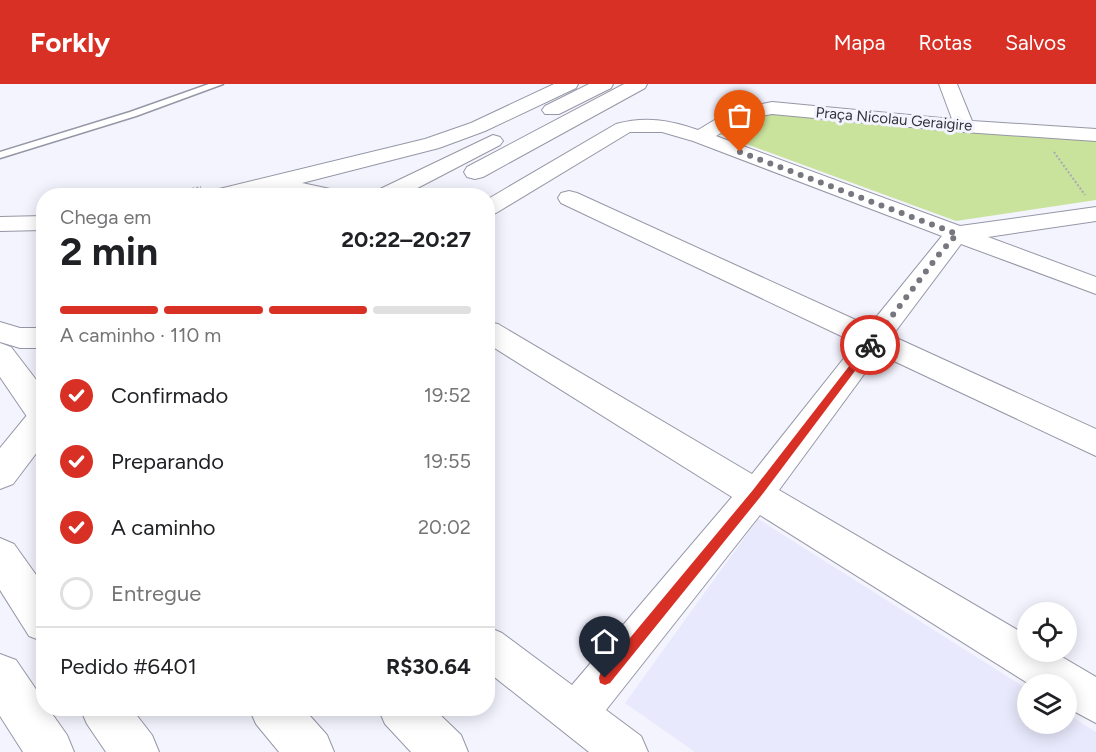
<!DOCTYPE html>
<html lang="pt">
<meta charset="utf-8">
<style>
body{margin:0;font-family:Figtree,sans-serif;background:#f2f2f2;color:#202124;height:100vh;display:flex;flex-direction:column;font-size:22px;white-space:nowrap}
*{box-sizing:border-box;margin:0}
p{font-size:20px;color:#757577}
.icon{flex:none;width:33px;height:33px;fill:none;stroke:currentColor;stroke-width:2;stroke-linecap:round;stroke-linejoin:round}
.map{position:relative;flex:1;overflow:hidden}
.panel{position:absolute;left:36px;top:104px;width:459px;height:528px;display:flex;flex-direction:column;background:#fff;border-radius:24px;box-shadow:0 3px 15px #0003}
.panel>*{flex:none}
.buttons{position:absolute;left:1017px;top:518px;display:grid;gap:12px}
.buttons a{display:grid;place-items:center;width:60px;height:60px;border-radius:50%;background:#fff;box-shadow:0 3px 15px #0003;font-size:30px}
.pin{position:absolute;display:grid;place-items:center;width:51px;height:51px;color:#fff;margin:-62px -26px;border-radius:50% 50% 50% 0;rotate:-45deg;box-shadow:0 0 6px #0007}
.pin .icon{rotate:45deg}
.courier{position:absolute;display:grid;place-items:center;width:60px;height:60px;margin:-30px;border:4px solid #d93025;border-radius:50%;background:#fff;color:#222;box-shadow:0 2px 8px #0007}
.overview em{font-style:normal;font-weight:700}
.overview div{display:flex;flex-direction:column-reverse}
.overview{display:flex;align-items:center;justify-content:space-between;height:102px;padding:0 24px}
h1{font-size:39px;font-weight:700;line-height:45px}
.bar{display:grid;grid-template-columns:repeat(4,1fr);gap:9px 6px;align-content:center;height:72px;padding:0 24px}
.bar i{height:8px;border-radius:4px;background:#e0e0e0}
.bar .current{background:#d93025}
.bar p{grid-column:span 4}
.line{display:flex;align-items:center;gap:15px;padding:0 24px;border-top:2px solid #e0e0e0}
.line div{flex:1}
ol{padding:0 24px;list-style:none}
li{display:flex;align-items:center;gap:18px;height:66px}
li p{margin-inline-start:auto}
li .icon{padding:6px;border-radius:50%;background:#d93025;color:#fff;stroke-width:4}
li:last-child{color:#757577}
li i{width:33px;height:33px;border:3px solid #e0e0e0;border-radius:50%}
header{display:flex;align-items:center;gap:36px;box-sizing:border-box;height:84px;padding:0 30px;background:#d93025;color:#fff}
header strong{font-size:28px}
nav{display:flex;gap:33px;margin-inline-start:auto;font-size:21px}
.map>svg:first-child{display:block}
.built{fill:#e8e9fc}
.green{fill:#c9e29c}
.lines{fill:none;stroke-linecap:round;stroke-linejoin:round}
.lane-casing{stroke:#9697a6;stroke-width:3}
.street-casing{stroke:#9697a6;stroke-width:2}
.secondary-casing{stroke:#9697a6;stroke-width:2}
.primary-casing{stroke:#9697a6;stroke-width:2}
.highway-casing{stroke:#9697a6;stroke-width:2}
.path{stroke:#aaabb4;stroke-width:2;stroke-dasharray:2 2;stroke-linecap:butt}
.lane{fill:#fff;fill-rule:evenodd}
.street{fill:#fff;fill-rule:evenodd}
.secondary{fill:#fff;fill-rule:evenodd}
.primary{fill:#fff;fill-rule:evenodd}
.highway{fill:#fff;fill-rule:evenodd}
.route{fill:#d93025}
.done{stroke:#77777f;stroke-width:6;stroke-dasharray:0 10.8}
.labels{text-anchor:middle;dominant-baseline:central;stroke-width:6;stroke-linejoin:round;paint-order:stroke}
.far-street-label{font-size:15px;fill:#34343b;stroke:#f3f4fe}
</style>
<header>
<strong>Forkly</strong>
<nav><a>Mapa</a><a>Rotas</a><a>Salvos</a></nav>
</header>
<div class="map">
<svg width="1096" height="668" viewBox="0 0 1096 668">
<rect width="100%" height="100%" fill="#f3f4fe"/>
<path class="built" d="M758,435L1027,605L1028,639H1066L1067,630L1096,648V668H695L625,619Z"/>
<path class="green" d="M755,28L1096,54V116L956,137L719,50Z"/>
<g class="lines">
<defs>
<path id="lane" d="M209,0H223L136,32L0,74V68L130,28Z"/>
<path id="street" d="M939,0H957L972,37L1096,45V57L964,48L772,30L744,35L716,52L960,142L1096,123V137L988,153L1096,193V210L961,160L892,252L1096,345V372L879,270L779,406L1028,552V567H1052L1096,593V639L1066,623V600H1029L760,431L606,626L641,652L648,668H589L488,588V543L502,549L572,601L732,413L488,260V238L498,240L752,390L856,259L561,119L558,114L561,109L569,107L577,109L869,242L942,152L693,57L662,48H630L496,129L488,131V115L616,40C646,32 669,36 698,46L731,26L772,18L952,35Z"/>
<path id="secondary" d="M554,0H578L576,4L485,47L439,64L302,99L335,106L339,111H211L215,106L425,55L471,39Z
M589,0H613L611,4L559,30H545L542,26L545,22Z
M624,0H647L645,4L483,93L475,95L467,93L464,88L467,83Z
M493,51L500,53L503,57L500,61L404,111H374L378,106Z
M44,132V146L0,147V133Z
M0,238L20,244H44V264H20L0,258Z
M44,322V359L13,400L0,405V364L32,325Z
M378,624H433L461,651L468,668H411L385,640Z"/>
<path id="primary" d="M0,259L11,263L44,306V343L32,340L0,293Z
M249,624H303L327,651L334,668H279L256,640Z"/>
<path id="highway" d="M0,454L14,460L44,502V558L29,552L0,506Z
M0,570L16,576L44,617V624H48L67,651L74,668H23L0,632Z
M80,624H131L152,651L159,668H106L87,640Z"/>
</defs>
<use href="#lane" class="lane-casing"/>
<use href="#street" class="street-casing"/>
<use href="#secondary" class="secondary-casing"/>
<use href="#primary" class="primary-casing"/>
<use href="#highway" class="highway-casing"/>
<path class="path" d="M1054,68L1085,111
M161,111L201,103"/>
<use href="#lane" class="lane"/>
<use href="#street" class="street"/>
<use href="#secondary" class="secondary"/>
<use href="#primary" class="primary"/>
<use href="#highway" class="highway"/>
</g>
<path class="route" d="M870,258L873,259V263L761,412L610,599L605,601L600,599L599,594L600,590L753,406L867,259Z"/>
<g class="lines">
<path class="done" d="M740,68L957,150L940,169L870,261"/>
</g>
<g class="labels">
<g class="far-street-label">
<text transform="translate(894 35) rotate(5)">Praça Nicolau Geraigire</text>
</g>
</g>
</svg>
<div class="buttons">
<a><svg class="icon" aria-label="locate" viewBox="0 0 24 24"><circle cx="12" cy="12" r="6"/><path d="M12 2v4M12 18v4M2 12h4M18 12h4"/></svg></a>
<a><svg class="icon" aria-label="layers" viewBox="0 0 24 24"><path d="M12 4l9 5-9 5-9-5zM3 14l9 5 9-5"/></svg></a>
</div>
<div class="pin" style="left:740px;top:68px;background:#ea580c"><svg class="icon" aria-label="bag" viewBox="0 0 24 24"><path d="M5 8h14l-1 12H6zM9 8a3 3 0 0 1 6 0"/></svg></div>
<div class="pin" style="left:605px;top:594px;background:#1f2937"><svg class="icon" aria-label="home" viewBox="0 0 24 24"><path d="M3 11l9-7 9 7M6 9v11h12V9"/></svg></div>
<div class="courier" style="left:870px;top:261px"><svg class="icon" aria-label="bike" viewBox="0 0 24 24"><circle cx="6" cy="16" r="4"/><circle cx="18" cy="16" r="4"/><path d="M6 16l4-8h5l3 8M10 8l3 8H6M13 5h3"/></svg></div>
<section class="panel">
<div class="overview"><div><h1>2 min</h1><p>Chega em</p></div><em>20:22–20:27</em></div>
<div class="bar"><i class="current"></i><i class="current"></i><i class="current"></i><i></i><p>A caminho · 110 m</p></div>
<ol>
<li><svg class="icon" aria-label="check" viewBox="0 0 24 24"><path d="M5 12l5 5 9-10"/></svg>Confirmado<p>19:52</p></li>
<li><svg class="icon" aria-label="check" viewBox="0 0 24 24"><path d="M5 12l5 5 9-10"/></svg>Preparando<p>19:55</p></li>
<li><svg class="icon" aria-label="check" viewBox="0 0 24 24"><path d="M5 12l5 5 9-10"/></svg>A caminho<p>20:02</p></li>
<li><i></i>Entregue</li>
</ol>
<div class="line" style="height:78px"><div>Pedido #6401</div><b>R$30.64</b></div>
</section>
</div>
